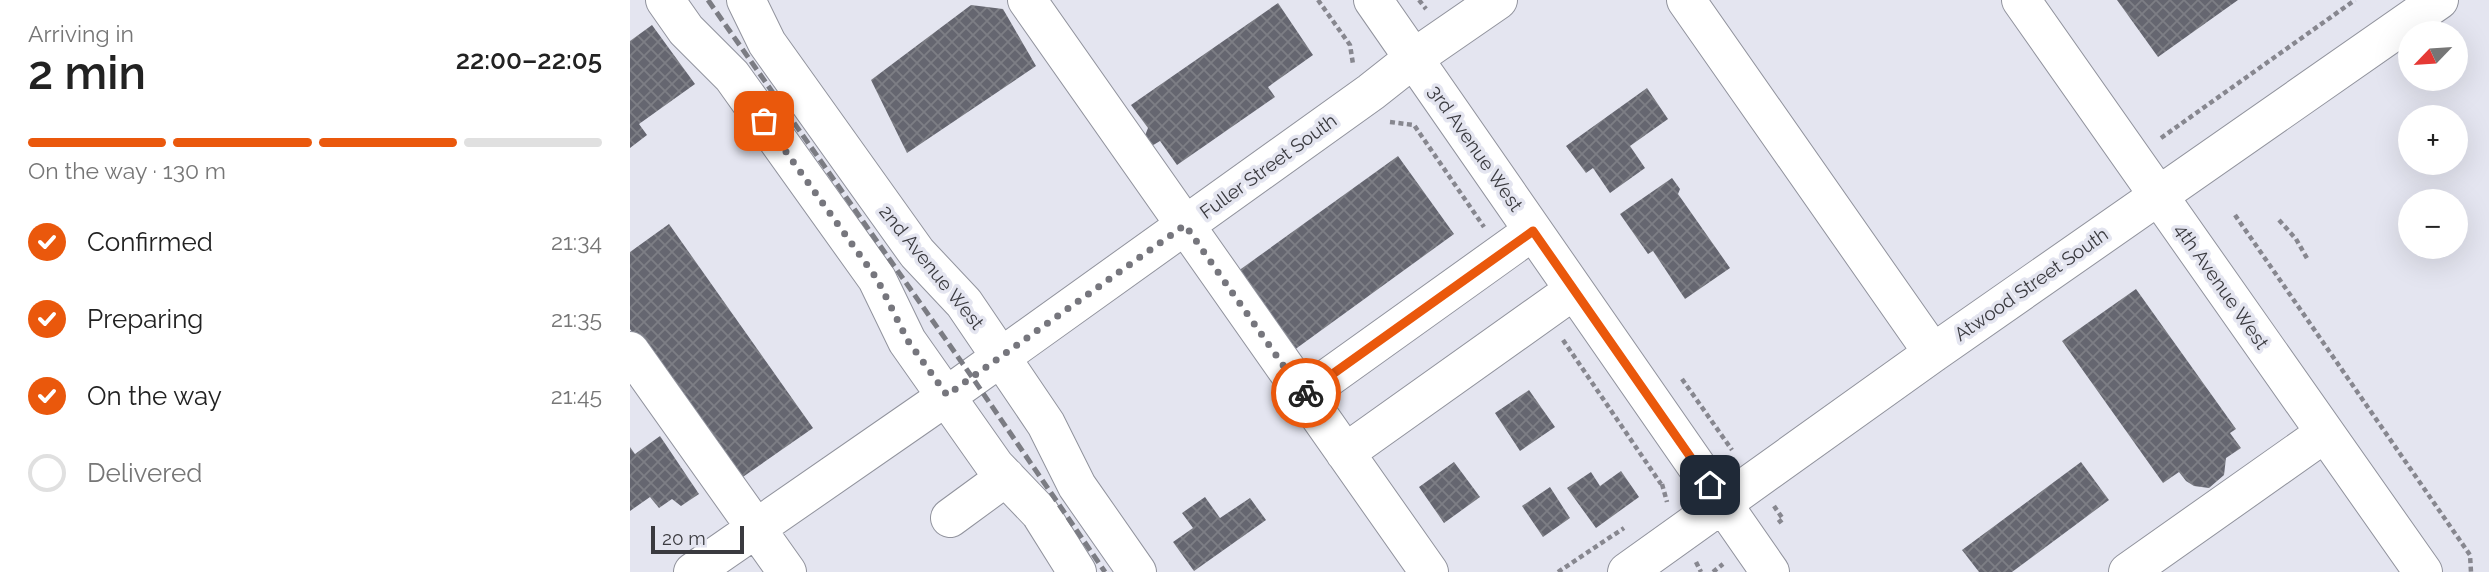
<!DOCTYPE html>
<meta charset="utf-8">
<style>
body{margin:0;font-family:Raleway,sans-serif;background:#f2f2f2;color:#222;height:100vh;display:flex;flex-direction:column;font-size:26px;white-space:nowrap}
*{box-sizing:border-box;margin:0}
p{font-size:23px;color:#767676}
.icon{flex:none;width:38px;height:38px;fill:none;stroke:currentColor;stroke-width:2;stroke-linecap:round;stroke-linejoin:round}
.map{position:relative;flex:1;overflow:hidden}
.panel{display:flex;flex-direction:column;background:#fff;width:630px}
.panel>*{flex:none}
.needle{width:46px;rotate:245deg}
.tools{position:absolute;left:1768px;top:21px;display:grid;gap:14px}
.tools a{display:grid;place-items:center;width:70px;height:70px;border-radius:50%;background:#fff;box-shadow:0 7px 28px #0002;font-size:35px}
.scale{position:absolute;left:21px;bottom:18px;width:93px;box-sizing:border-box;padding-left:7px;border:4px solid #3a3a3f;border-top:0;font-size:19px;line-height:24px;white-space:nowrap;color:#3a3a3f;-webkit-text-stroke:5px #e4e5f0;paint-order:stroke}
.pin{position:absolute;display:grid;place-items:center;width:60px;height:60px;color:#fff;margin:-30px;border-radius:14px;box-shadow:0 4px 10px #0006}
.courier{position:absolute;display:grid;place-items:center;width:70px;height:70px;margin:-35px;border:5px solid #ea580c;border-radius:50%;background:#fff;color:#222;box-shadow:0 2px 9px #0007}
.headline em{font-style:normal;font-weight:600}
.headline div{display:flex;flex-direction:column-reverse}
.headline{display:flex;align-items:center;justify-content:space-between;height:119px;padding:0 28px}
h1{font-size:46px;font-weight:600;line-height:52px}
.bar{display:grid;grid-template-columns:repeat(4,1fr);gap:10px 7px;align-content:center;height:84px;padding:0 28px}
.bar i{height:9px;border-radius:5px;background:#e0e0e0}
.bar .selected{background:#ea580c}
.bar p{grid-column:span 4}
ol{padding:0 28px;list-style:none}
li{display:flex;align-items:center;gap:21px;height:77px}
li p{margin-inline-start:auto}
li .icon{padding:7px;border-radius:50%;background:#ea580c;color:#fff;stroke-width:4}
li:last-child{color:#767676}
li i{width:38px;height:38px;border:4px solid #e0e0e0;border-radius:50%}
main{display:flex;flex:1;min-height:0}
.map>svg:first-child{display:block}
.building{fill:url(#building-cross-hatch)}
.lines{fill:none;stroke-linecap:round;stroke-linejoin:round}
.minor-casing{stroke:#91939d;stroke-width:40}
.path{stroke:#87878f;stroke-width:4.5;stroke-dasharray:5 3.5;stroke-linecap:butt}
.minor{stroke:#fff;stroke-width:38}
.rail{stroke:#7b7c83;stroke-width:5;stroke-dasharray:10 5;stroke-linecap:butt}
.done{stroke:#76767d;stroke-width:7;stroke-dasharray:0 12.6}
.route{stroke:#ea580c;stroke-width:9}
.labels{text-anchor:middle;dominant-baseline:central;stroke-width:7;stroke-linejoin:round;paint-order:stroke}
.street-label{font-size:19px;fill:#3a3a3f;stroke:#e4e5f0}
</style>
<main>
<section class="panel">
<div class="headline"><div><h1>2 min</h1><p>Arriving in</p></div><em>22:00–22:05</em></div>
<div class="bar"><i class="selected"></i><i class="selected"></i><i class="selected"></i><i></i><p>On the way · 130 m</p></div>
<ol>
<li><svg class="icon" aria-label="check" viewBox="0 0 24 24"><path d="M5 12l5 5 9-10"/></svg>Confirmed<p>21:34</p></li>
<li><svg class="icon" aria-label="check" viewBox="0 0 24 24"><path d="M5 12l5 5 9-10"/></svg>Preparing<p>21:35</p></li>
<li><svg class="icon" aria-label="check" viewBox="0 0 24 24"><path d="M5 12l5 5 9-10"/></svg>On the way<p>21:45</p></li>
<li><i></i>Delivered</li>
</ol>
</section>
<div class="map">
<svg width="1859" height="572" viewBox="0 0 1859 572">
<defs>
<pattern id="building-cross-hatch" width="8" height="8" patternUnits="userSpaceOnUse" patternTransform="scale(1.75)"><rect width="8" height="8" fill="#656670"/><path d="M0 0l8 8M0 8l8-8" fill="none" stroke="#7d7e85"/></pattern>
</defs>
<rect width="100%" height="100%" fill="#e4e5f0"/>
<path class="building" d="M1487,0H1608L1528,57Z
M648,3L683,55L638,87L645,97L547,165L530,141L520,147L514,138L518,128L501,105Z
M341,5L373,9L406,66L277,153L241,80Z
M22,25L65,84L9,124L17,135L0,148V41Z
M1017,88L1038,119L1000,146L1015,168L980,193L963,168L956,173L936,146Z
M768,156L824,234L660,353L604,274Z
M1042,178L1050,189L1048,194L1100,268L1055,299L1023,251L1018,254L990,214Z
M39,224L183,428L107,481L0,329V252Z
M1506,289L1606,429L1600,433L1611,448L1596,458L1594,475L1579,488L1564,486L1556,481L1549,472L1533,483L1432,341Z
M899,390L925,427L890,451L865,413Z
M30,436L69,494L51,506L42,499L29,508L20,497L0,511V447L5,454Z
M824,462L850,497L814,523L789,487Z
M1451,462L1479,500L1382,572H1349L1332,550Z
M991,471L1009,497L966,528L937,488L961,472L970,486Z
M920,487L940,518L913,537L892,506Z
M575,497L590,518L620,498L636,520L564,571L543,542L563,528L552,513Z"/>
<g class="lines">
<defs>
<path id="minor" d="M35,0L56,30L102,76L247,279L277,341L365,466L410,513L447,572
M116,0L137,43L287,253L334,303L416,424L447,486L507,572
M397,0L799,572
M743,0L1140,572
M1056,0L1303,353
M1391,0L1793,572
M0,351L157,572
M674,395L903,231
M715,453L944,290
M320,518L376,477
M63,572L304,405L741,92L784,58L868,0
M997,572L1303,353L1809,0
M1498,572L1695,433"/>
</defs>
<use href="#minor" class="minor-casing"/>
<path class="path" d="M688,0L720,45L723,64
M789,0L796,9
M760,122L784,125L854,227
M1531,138L1725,0
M1605,215L1840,555L1841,572
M1649,220L1666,239L1678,260
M933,340L1031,484
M1052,379L1102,450
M1032,484L1037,502
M1144,506L1153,519L1148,523
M1066,562L1071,572
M928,572L994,528
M1083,572L1093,564"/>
<use href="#minor" class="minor"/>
<path class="rail" d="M78,0L342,377L475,572"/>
</g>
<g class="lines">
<path class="done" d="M134,121L247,279L278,341L317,395L555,225L674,395L676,393"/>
<path class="route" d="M676,393L903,231L1080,485"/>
</g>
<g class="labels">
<g class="street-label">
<text transform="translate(846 148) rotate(55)">3rd Avenue West</text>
<text transform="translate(638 166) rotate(-36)">Fuller Street South</text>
<text transform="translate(302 267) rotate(51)">2nd Avenue West</text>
<text transform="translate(1401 284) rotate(-35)">Atwood Street South</text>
<text transform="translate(1592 286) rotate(55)">4th Avenue West</text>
</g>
</g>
</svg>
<div class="tools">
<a><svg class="needle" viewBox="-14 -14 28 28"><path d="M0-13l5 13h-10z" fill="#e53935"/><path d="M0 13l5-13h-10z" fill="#767676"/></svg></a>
<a>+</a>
<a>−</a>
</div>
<div class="scale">20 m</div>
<div class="pin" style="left:134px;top:121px;background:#ea580c"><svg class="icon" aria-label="bag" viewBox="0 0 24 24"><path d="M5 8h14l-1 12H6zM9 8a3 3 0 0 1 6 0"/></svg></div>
<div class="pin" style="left:1080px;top:485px;background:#1f2937"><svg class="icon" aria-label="home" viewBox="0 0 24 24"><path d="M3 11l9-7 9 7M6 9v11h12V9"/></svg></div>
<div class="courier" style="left:676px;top:393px"><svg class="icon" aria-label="bike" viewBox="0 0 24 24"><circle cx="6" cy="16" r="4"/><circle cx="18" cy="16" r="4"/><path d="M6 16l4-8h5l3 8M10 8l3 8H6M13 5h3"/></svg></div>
</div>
</main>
